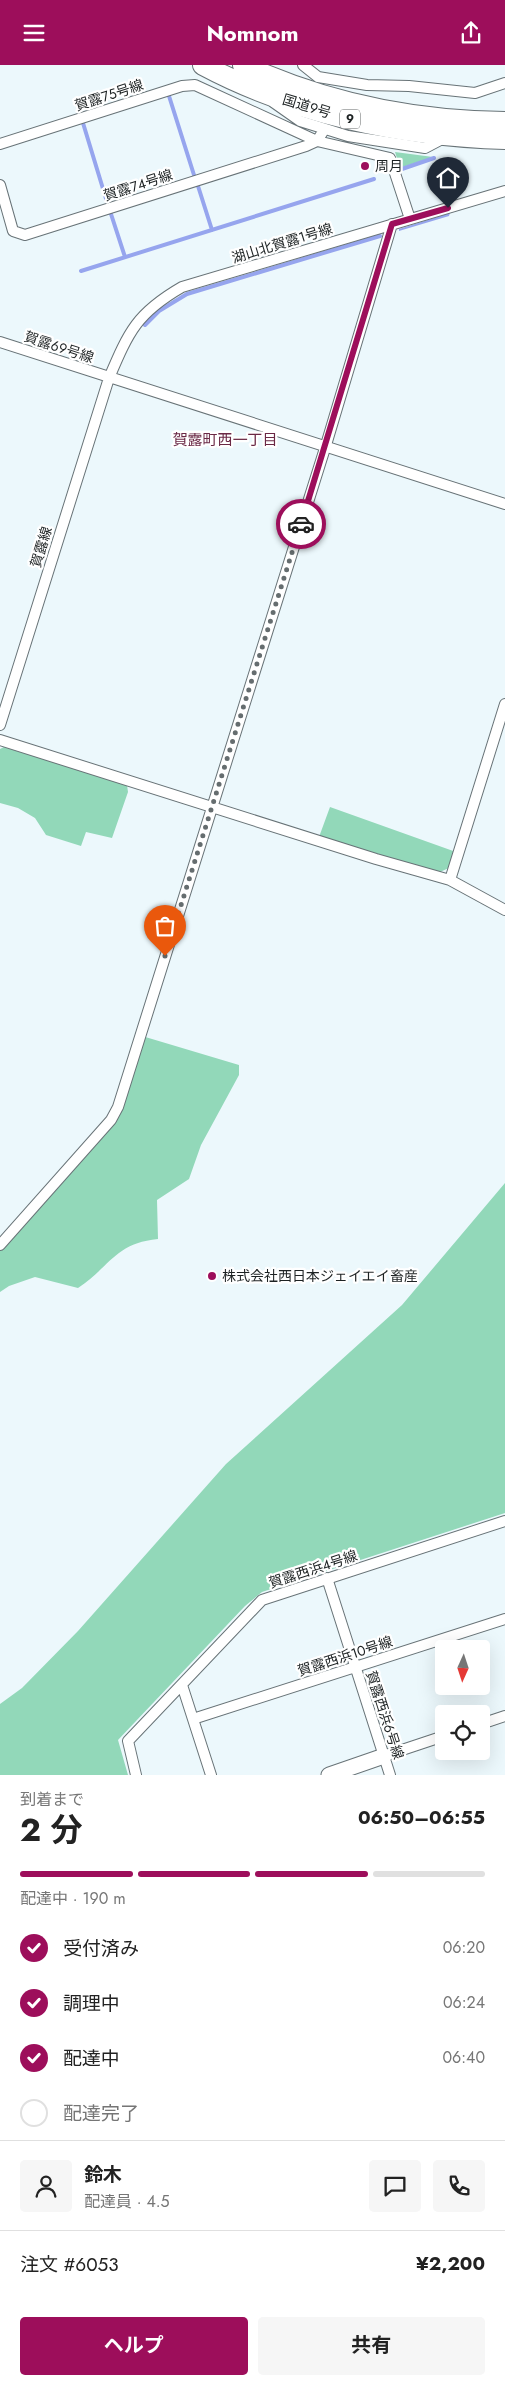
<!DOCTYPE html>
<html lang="ja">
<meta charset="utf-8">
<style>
body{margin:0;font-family:Jost,"Noto Sans JP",sans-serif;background:#f6f6f6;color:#222;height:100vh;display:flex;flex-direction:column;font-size:19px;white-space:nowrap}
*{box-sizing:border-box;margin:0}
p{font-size:16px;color:#767676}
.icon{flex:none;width:28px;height:28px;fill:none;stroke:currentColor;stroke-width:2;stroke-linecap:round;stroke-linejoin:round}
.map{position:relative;height:1710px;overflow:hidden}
.side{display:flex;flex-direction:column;background:#fff;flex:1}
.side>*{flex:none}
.needle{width:32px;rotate:183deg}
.tools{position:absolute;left:435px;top:1575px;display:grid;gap:10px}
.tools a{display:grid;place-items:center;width:55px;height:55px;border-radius:5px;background:#fff;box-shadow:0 5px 20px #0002;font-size:25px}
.pin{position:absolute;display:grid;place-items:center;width:42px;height:42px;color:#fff;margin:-51px -21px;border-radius:50% 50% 50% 0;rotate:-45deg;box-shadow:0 0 5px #0007}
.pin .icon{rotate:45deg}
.courier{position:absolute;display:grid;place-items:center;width:50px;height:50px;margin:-25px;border:4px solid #9d0e5b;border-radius:50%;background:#fff;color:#222;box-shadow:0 1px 6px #0007}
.headline em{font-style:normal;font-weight:700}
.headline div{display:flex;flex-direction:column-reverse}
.headline{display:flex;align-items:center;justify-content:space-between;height:85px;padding:0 20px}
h1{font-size:32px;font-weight:700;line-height:38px}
.bar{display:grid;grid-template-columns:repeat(4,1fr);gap:8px 5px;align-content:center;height:60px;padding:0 20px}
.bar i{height:6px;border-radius:4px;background:#e0e0e0}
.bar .on{background:#9d0e5b}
.bar p{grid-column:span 4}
.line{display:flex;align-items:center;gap:12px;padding:0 20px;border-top:1px solid #e0e0e0}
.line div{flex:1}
.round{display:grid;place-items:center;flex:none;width:52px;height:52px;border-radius:5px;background:#f6f6f6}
ol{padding:0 20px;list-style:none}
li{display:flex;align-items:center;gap:15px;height:55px}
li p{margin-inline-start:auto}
li .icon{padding:5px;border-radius:50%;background:#9d0e5b;color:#fff;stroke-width:4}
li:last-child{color:#767676}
li i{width:28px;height:28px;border:2px solid #e0e0e0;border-radius:50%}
.cta{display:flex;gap:10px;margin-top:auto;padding:10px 20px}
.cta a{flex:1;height:58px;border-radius:5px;background:#9d0e5b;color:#fff;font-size:20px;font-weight:700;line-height:58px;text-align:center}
.cta a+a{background:#f6f6f6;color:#222}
header{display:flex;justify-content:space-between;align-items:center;height:65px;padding:0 20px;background:#9d0e5b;color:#fff;font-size:22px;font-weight:700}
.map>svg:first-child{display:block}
.green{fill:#92d8b9}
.water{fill:#96a5ee}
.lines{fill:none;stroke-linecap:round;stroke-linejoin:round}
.stream{stroke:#96a5ee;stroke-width:4}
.street-casing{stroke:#687377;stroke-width:12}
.secondary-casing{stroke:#687377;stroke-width:17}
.highway-casing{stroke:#687377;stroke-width:22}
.street{stroke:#fff;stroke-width:10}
.secondary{stroke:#fff;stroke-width:15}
.highway{stroke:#fff;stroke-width:20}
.done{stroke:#656d6f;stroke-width:5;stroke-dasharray:0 9}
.route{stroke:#9d0e5b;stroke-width:6}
.poi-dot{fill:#9d0e5b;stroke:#fff;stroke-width:2}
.labels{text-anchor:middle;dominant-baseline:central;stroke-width:4.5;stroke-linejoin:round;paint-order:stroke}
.shield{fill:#fff;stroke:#616465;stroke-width:1}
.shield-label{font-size:12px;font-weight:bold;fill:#1d2223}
.street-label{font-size:14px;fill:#1d2223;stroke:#fff}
.poi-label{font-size:14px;fill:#1d2223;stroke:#fff;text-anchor:start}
.neighbourhood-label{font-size:15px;fill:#6a2845;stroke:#fff}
</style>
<header><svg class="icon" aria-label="menu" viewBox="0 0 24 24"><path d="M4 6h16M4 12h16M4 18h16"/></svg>Nomnom<svg class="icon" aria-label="share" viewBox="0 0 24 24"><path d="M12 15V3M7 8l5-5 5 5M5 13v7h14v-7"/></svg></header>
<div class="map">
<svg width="505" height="1710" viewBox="0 0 505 1710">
<rect width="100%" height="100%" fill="#ecf8fc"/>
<path class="green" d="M395,87L433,92L400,103Z
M4,682L127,720L128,727L112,773L86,767L81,781L46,770L35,753L18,743L0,738V684Z
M330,742L456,787L451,802L440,807L319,772Z
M142,971L239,1000V1010L201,1080L189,1114L157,1135L158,1174C115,1178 110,1202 78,1223L35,1212L9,1221L0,1227V1184L108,1063Z
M505,1118V1448L262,1527L245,1541L118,1675L128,1710H0V1639L22,1623L78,1566L226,1399L402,1240Z"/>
<path class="water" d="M450,148L449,151L399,166V164Z"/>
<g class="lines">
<path class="stream" d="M169,31L194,110
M83,58L107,137
M402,104L434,93
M198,121L212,165
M111,149L125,192
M81,206L374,114
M145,260L159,246L187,229L380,171"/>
<defs>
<path id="street" d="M303,0L318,12L367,20L409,21L475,28L505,18
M273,37L300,56L348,71L425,83L444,73
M0,79L182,21L195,20L317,76L390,93L410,154
M0,120L13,166L25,170L306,81L317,76L324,65
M0,277L505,439
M0,660L109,313C129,266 137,248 182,222L505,126
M0,675L376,794L450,815L505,845
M450,815L505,639
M0,1180L111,1055L118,1042L326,380L392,159
M327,1513L390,1710
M182,1620L211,1710
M193,1654L505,1554
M481,1659L505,1651
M384,1691L444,1671
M136,1710L128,1676L262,1535L505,1456"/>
<path id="secondary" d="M329,1710L384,1691"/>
<path id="highway" d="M203,0C295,49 401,71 505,74
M243,0C325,38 415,56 505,57"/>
</defs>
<use href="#street" class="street-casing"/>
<use href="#secondary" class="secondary-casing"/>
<use href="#highway" class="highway-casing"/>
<use href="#street" class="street"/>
<use href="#secondary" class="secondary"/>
<use href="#highway" class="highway"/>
</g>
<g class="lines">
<path class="done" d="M165,891L301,459"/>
<path class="route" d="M301,459L392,159L448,143"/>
</g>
<g class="poi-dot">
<circle cx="365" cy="101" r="5"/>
<circle cx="212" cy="1211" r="5"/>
</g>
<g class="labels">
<rect class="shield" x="340" y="44.5" width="20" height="19" rx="4"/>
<g class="shield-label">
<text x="350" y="54">9</text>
</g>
<g class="street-label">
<text transform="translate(109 30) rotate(-18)">賀露75号線</text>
<text transform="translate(307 41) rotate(17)">国道9号</text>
<text transform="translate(138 120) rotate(-18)">賀露74号線</text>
<text transform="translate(282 178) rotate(-17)">湖山北賀露1号線</text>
<text transform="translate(59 282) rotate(18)">賀露69号線</text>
<text transform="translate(41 482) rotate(-73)">賀露線</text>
<text transform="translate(313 1504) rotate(-18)">賀露西浜4号線</text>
<text transform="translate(345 1591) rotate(-18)">賀露西浜10号線</text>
<text transform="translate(385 1650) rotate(72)">賀露西浜6号線</text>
</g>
<g class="poi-label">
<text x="375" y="101">周月</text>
<text x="222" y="1211">株式会社西日本ジェイエイ畜産</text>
</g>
<g class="neighbourhood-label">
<text x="225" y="375">賀露町西一丁目</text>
</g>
</g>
</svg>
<div class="tools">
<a><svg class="needle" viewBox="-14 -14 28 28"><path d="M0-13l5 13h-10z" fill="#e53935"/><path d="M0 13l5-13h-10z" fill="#767676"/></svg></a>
<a><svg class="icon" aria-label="locate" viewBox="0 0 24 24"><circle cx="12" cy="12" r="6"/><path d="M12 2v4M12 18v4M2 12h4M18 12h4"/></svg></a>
</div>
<div class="pin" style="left:165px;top:891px;background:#ea580c"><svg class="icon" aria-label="bag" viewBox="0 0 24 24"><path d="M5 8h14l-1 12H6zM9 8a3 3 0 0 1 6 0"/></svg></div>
<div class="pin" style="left:448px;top:143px;background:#1f2937"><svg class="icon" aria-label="home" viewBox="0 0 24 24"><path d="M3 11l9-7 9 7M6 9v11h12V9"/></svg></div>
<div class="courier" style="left:301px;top:459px"><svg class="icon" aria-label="car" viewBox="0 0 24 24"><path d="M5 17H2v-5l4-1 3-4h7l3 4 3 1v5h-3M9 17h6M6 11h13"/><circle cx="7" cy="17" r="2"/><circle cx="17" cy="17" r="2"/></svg></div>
</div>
<section class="side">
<div class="headline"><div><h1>2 分</h1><p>到着まで</p></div><em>06:50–06:55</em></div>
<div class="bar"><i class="on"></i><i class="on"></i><i class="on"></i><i></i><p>配達中 · 190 m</p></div>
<ol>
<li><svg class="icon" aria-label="check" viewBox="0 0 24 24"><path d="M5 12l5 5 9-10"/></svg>受付済み<p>06:20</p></li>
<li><svg class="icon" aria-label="check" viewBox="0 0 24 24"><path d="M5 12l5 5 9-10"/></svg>調理中<p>06:24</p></li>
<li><svg class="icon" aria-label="check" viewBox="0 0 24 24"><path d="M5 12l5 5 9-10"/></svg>配達中<p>06:40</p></li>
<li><i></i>配達完了</li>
</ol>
<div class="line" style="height:90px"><a class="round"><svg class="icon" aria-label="person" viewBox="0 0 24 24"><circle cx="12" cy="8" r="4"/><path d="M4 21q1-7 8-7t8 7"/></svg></a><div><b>鈴木</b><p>配達員 · 4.5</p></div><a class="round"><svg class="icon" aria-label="chat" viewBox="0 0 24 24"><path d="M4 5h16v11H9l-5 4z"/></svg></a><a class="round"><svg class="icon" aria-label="phone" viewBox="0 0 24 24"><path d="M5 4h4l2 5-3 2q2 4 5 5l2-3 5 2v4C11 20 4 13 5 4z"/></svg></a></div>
<div class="line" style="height:65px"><div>注文 #6053</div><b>¥2,200</b></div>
<div class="cta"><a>ヘルプ</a><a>共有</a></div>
</section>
